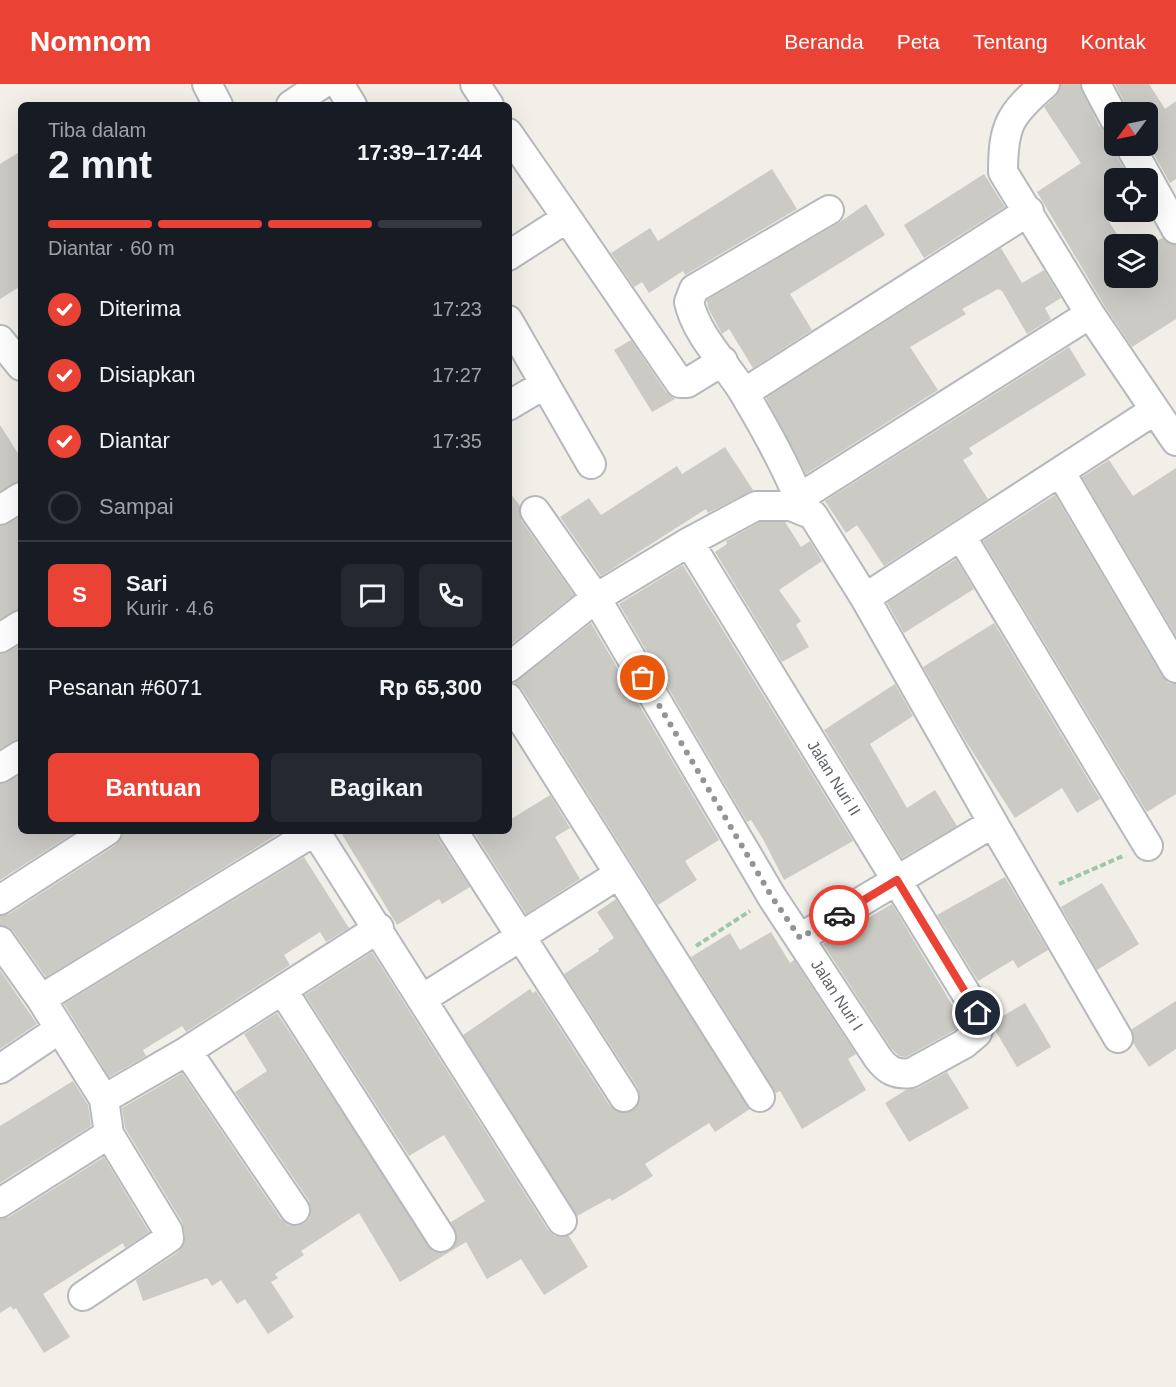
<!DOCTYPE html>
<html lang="id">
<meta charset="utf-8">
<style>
body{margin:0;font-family:Helvetica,sans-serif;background:#242831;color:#f1f3f6;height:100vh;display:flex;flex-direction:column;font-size:22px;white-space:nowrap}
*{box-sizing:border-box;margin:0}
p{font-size:20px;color:#9ea1a6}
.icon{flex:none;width:33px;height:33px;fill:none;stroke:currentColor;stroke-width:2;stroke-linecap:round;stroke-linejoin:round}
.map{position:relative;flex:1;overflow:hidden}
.side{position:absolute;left:18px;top:18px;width:494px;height:732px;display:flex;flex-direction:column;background:#171b24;border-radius:9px;box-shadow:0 6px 24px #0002}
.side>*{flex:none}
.needle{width:39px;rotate:237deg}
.tools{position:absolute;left:1104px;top:18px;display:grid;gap:12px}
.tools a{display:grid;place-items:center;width:54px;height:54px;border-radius:9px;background:#171b24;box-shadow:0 6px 24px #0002;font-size:30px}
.pin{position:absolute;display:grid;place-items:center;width:51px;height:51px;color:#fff;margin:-26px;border:3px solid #fff;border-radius:50%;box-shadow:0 2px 6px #0007}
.courier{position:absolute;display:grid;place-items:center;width:60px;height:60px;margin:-30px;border:4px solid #ea4335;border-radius:50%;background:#fff;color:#222;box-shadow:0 2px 8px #0007}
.summary em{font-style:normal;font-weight:700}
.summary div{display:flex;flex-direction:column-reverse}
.summary{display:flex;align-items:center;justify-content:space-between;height:102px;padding:0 30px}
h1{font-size:39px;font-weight:700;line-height:45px}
.bar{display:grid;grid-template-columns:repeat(4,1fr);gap:9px 6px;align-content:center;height:72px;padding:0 30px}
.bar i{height:8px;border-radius:4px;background:#363941}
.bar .on{background:#ea4335}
.bar p{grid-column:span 4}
.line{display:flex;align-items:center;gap:15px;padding:0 30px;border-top:2px solid #363941}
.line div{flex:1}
.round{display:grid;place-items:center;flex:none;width:63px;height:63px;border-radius:9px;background:#242831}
ol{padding:0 30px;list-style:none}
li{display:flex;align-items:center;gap:18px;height:66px}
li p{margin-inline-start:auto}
li .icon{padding:6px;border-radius:50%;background:#ea4335;color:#fff;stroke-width:4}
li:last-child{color:#9ea1a6}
li i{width:33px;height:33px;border:3px solid #363941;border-radius:50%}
.action{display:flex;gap:12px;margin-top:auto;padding:12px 30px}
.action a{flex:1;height:69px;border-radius:9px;background:#ea4335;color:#fff;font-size:24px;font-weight:700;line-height:69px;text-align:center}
.action a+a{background:#242831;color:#f1f3f6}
header{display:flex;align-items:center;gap:36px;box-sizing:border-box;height:84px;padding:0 30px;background:#ea4335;color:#fff}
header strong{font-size:28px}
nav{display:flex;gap:33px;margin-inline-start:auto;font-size:21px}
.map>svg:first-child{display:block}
.building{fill:#cccac5}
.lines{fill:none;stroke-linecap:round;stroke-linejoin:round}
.minor-casing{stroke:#b5b8bc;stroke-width:32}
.path{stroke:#9cc7a9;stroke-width:4;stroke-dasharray:6 3;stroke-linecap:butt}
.minor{stroke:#fff;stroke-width:28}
.done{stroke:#929495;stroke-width:6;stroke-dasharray:0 10.8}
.route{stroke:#ea4335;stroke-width:8}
.labels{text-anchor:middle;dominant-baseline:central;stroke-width:5;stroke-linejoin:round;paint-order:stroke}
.street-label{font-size:16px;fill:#5f6368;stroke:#fff}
</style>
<header>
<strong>Nomnom</strong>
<nav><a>Beranda</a><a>Peta</a><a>Tentang</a><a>Kontak</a></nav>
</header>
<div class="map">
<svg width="1176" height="1303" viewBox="0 0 1176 1303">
<rect width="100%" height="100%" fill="#f1efe8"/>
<path class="building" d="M1061,0H1080L1099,42L1106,48L1114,50L1115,69L1129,94H1114V128H1126L1109,138L1124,160H1114V194H1148V163L1162,154L1176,161V235L1132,263L1104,221L1037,108L1081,79L1044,23L1056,12Z
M1115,0H1149L1165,25L1176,17V95L1170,99L1148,60V28H1129Z
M21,67V202L0,215V80Z
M772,85L797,125L685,191L683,187L649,209L642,198L634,203L611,169L650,144L658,157Z
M984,90L1005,123L924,174L904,141Z
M866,120L885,151L790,210L812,246L753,284L729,245L722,250L708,224L707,216L837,140Z
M1001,164L1022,199L1044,186L1061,214L1045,224L1051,235L1027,250L1002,207L998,205L962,225L966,230L910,263L938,306L806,390L766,314Z
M631,256L666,308L675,315L652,328L614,266Z
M1069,263L1086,291L969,364L973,370L963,376L988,415L884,482L857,441L846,449L825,417Z
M0,341L21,374V397L0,407Z
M725,363L753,406L708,429L706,425L601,492L560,433L589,414L601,431L677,382L682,390Z
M1109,376L1133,412L1176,384V552L1082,393Z
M508,406L520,422L521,436L574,511L508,563Z
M1055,411L1162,592L1168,599L1176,600V710L1147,728L983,457Z
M21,432V525L0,535V442Z
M760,438H785L801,463L810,457L822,477L779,506L801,537L796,541L809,563L782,578L715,468L727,460L726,457Z
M956,475L974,505L904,549L887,519Z
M683,481L853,757L784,796L763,755L751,736L747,738L619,520Z
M591,539L719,756L685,777L697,796L658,821L522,605L514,599Z
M994,539L1100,715L1077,729L1062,704L1015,734L965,656L923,583Z
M21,560V655L0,665V570Z
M895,600L913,632L870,660L907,724L935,706L957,742L902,774L824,646Z
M21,690V747H77L0,796V700Z
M550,711L570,744L555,753L580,795L526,830L473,747H508V737Z
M123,747H283L46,893L13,847L0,841V832L9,830L116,761Z
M340,747H437L439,756L470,803L442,820L439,815L397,841Z
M304,773L349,844L326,858L320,848L284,871L290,881L186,948L182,942L143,966L146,972L109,993L64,920Z
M1005,793L1048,866L1018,884L1013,876L978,897L937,831Z
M1102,799L1139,860L1097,886L1061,823Z
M616,815L750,1025L715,1048L709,1039L645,1080L653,1092L612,1117L610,1114L577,1132L463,951L530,905L533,909L536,907L610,1022L624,1029L633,1026L640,1013L638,1004L564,890L599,867L598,865L614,854L597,828Z
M892,820L963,939L955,946L906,973L899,972L891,964L823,860Z
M771,848L790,879L794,876L856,970L848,975L866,1006L802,1045L780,1007L776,1009L691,873L730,849L740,866Z
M372,868L548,1146L555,1152H569L588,1183L544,1211L521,1175L487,1195L466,1158L400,1198L359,1129L301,1167L304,1171L275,1190L278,1194L271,1198L294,1233L268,1250L245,1215L237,1220L221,1196L212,1202L207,1194L143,1217L136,1196L178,1168L184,1160L185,1152L182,1138L125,1044L122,1024L182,989L281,1135L288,1141L297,1142L305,1139L310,1133L309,1117L235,1008L267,987L244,950L277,929L433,1167L441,1169L450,1167L457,1153L451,1138L485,1117L444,1051L409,1072L305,911Z
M0,886L37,940L0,965Z
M1176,917V965L1149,983L1133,959L1132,945Z
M1025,919L1051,963L1017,983L995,946L996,936Z
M947,988L969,1024L909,1058L885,1019L906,1006L918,1004Z
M73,997L88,1021L91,1042L0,1099V1042Z
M104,1073L149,1148L125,1164L123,1159L43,1210L70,1253L44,1269L16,1224L13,1226L11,1222L0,1229V1135L9,1133Z"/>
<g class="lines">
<defs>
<path id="minor" d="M207,0L218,21
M339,0L352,21
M475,0L489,21
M1045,0C1010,30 1003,41 1003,88L1090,230L1176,357
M1096,0L1114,34
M291,21L322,0
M508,49L567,134L508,172
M1130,62L1176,145
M567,134L680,299H687L723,277
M508,236L591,380
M0,256L21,282
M744,309L1029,127
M508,322L545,300
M1061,389L1176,584
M799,414L1090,230
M803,425C788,385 766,346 744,309C727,281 696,251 689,218L694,205L829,126
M0,426L21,413
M535,427L596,514L772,813L878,974C887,986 895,991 911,989L964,960L977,949L980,940L978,929L689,458
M961,452L1148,762
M0,554L21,541
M508,584L596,514L689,458L756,422H791L813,431L865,514L1155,326
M508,614L760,1013
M0,684L21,671
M993,739L1118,954
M453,747L624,1013
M0,816L107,747
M800,854L993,739L865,514
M0,857L41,915L104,1015L109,1050L168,1147L169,1154L83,1212
M283,907L441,1153
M41,915L315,747L562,1137
M422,915L619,790
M187,967L295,1126
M0,985L58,946
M104,1015L187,967L379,844
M0,1119L109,1050"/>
</defs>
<use href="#minor" class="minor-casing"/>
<path class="path" d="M1059,800L1123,772
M696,862L750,827"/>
<use href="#minor" class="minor"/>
</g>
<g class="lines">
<path class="done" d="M643,594L772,813L800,854L839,831"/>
<path class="route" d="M839,831L897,796L978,929"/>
</g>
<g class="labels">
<g class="street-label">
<text transform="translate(834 694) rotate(58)">Jalan Nuri II</text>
<text transform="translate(837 911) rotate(57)">Jalan Nuri I</text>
</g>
</g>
</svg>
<div class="tools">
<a><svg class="needle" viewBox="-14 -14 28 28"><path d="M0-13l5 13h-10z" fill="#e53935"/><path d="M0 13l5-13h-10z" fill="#9ea1a6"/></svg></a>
<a><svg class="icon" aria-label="locate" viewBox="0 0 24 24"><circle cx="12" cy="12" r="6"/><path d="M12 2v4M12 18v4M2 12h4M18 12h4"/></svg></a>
<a><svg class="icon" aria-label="layers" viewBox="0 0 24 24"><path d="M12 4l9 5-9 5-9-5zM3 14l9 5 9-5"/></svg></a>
</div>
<div class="pin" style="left:643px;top:594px;background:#ea580c"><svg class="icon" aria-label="bag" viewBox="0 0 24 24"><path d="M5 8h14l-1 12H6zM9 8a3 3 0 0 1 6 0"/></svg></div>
<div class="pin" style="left:978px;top:929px;background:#1f2937"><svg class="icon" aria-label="home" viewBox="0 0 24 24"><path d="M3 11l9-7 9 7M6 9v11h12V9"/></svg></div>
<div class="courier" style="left:839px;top:831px"><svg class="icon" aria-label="car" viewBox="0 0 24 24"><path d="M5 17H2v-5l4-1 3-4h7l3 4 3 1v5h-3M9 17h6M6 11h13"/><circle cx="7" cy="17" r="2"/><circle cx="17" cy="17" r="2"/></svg></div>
<section class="side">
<div class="summary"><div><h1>2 mnt</h1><p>Tiba dalam</p></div><em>17:39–17:44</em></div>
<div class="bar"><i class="on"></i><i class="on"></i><i class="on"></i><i></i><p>Diantar · 60 m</p></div>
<ol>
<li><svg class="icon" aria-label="check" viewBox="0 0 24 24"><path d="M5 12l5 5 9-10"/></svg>Diterima<p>17:23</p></li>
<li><svg class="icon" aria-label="check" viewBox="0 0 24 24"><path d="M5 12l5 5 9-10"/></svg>Disiapkan<p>17:27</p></li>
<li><svg class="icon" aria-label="check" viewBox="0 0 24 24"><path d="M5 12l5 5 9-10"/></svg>Diantar<p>17:35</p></li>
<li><i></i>Sampai</li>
</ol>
<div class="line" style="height:108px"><b class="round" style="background:#ea4335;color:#fff">S</b><div><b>Sari</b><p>Kurir · 4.6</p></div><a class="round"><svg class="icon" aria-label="chat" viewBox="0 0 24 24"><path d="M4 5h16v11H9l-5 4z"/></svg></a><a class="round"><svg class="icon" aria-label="phone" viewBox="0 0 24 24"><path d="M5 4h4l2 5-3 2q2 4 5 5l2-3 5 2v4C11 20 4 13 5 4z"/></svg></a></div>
<div class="line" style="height:78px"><div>Pesanan #6071</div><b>Rp 65,300</b></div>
<div class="action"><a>Bantuan</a><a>Bagikan</a></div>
</section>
</div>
